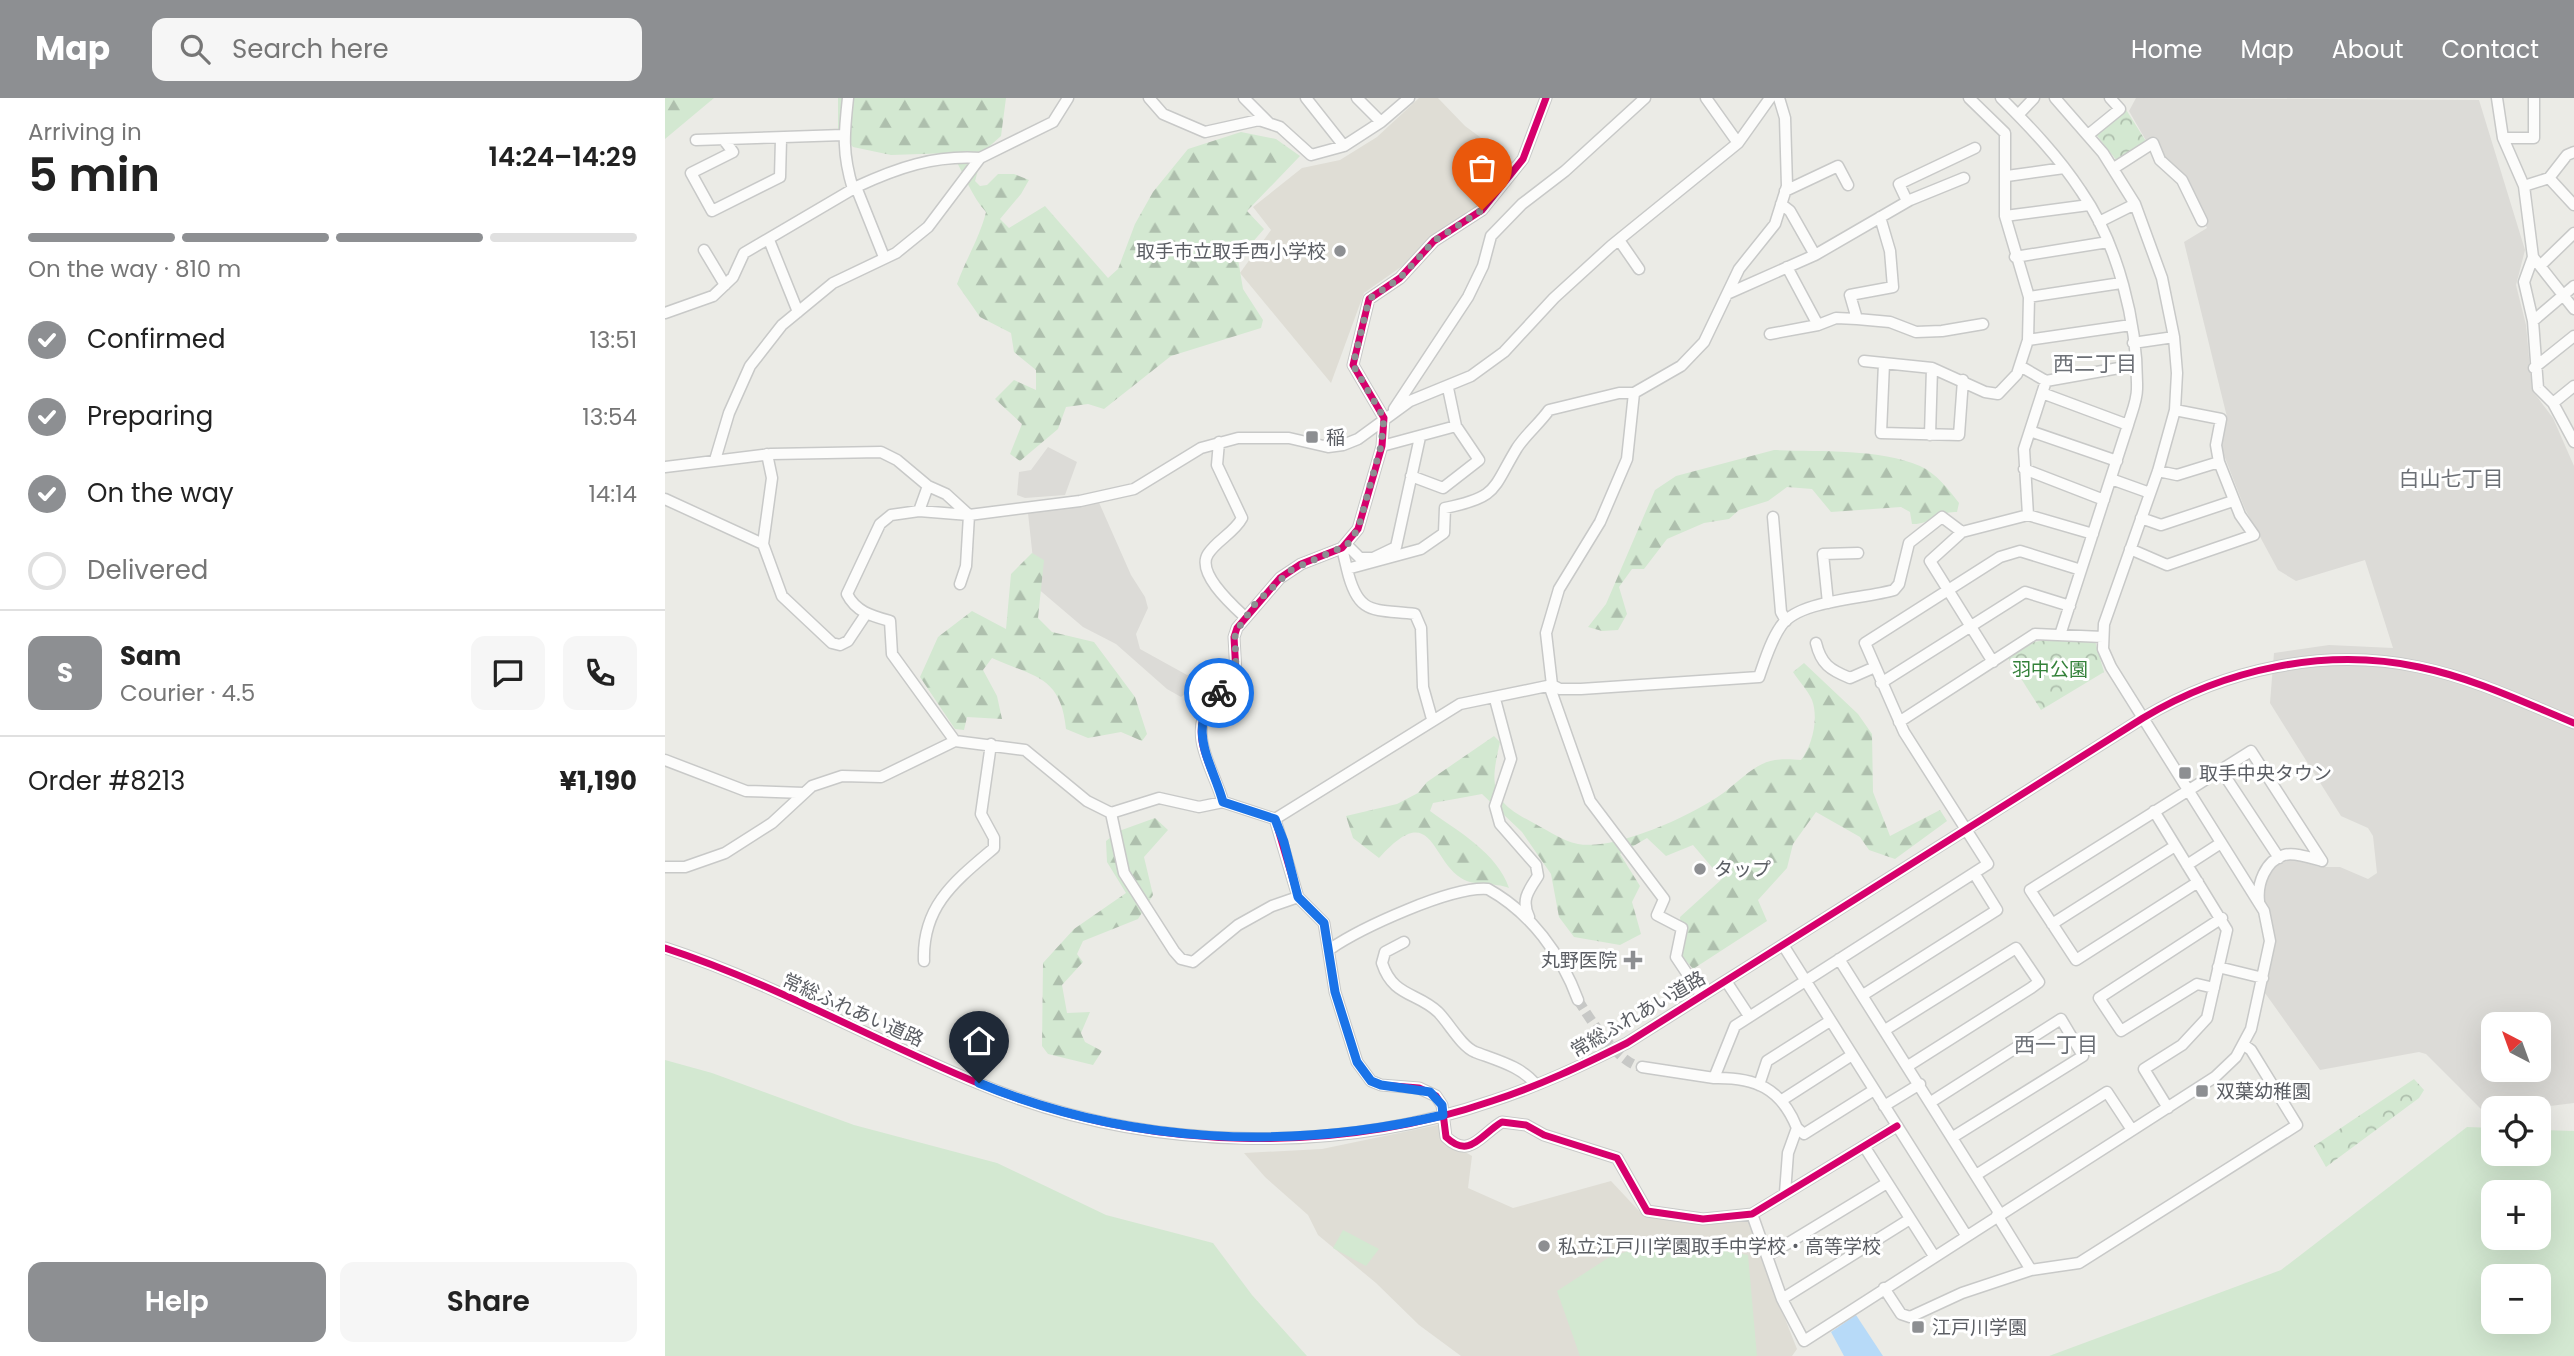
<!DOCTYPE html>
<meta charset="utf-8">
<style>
body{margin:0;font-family:Poppins,"Noto Sans JP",sans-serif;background:#f6f6f6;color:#222;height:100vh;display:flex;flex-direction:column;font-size:26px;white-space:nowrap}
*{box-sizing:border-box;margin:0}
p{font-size:23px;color:#767676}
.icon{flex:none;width:38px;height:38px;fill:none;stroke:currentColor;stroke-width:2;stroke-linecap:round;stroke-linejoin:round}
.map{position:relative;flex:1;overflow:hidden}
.side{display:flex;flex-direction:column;background:#fff;width:665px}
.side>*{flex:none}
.needle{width:46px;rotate:319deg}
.controls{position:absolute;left:1816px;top:914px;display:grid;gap:14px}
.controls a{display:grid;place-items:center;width:70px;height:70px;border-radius:14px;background:#fff;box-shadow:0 7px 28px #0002;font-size:35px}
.pin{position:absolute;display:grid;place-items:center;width:60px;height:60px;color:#fff;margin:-72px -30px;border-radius:50% 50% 50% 0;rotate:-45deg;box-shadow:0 0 7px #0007}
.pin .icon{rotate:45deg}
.courier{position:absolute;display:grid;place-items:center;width:70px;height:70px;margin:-35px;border:5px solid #1a73e8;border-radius:50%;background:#fff;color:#222;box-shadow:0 2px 9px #0007}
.headline em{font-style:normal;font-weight:600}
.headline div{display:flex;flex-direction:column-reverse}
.headline{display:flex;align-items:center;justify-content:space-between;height:119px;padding:0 28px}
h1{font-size:46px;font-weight:600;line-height:52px}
.bar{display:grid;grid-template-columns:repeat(4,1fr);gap:10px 7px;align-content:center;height:84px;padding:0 28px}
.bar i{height:9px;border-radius:5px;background:#e0e0e0}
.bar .selected{background:#8d8f92}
.bar p{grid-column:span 4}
.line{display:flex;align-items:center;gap:18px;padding:0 28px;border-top:2px solid #e0e0e0}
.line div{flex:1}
.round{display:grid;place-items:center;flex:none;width:74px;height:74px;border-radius:14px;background:#f6f6f6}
ol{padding:0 28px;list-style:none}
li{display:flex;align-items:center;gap:21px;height:77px}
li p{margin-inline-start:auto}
li .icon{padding:7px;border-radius:50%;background:#8d8f92;color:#fff;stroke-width:4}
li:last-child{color:#767676}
li i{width:38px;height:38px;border:4px solid #e0e0e0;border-radius:50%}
.primary-button{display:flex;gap:14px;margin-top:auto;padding:14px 28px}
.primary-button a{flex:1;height:80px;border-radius:14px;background:#8d8f92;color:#fff;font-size:28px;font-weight:600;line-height:80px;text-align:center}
.primary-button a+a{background:#f6f6f6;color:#222}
header{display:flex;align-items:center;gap:42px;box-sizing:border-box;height:98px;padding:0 35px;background:#8d8f92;color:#fff}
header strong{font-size:33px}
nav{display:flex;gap:38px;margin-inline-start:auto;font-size:24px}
.search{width:490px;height:63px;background:#f6f6f6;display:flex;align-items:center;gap:18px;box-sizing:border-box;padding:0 24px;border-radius:14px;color:#767676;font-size:26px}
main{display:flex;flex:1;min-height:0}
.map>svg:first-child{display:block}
.industrial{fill:#dcdbd7;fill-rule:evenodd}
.education{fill:#dfddd5}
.grass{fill:#d3e8d1;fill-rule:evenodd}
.forest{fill:url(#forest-firs)}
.park{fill:url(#park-crowns)}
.water{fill:#b7daf8}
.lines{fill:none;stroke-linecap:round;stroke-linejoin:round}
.minor-tunnel{stroke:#c7c8c6;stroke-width:10;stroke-dasharray:10 5;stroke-linecap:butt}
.minor-casing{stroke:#c8c9c8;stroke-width:13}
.minor{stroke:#fcfcfb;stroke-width:10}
.cycleway-casing{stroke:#fff;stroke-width:11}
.cycleway{stroke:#d6006c;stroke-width:7}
.done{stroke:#8d8f92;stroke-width:7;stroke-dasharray:0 12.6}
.route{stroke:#1a73e8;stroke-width:9}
.poi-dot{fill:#8d8f92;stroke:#fff;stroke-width:2.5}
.labels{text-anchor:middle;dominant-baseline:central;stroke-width:6;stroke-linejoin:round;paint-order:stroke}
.poi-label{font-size:19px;fill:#5b5e64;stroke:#fff;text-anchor:start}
.park-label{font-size:19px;fill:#34823a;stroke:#fff}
.street-label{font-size:19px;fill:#5b5e64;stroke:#fff}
.neighbourhood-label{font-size:21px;fill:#6c7076;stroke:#fff}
</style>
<header>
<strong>Map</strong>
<div class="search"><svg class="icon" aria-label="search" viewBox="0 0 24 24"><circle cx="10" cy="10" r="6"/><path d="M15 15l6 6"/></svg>Search here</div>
<nav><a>Home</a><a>Map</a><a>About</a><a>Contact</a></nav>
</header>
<main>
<section class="side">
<div class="headline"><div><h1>5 min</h1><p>Arriving in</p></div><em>14:24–14:29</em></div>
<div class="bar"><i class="selected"></i><i class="selected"></i><i class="selected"></i><i></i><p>On the way · 810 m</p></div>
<ol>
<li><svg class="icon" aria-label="check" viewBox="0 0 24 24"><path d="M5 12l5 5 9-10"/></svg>Confirmed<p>13:51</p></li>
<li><svg class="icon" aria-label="check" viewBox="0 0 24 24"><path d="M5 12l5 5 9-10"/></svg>Preparing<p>13:54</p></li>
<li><svg class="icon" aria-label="check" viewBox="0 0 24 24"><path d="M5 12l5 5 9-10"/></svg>On the way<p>14:14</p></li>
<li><i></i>Delivered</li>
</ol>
<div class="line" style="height:126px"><b class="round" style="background:#8d8f92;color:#fff">S</b><div><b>Sam</b><p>Courier · 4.5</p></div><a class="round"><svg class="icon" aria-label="chat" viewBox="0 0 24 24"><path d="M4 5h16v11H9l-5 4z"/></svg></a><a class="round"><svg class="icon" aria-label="phone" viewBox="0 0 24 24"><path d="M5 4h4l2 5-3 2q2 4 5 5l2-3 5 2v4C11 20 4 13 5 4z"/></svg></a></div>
<div class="line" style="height:91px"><div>Order #8213</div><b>¥1,190</b></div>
<div class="primary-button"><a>Help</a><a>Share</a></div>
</section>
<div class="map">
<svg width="1909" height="1258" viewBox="0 0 1909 1258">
<defs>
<pattern id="forest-firs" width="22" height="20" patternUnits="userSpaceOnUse" patternTransform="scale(1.75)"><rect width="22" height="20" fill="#d3e8d1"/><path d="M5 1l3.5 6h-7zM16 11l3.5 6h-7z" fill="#aebfad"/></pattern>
<pattern id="park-crowns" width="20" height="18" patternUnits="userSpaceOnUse" patternTransform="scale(1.75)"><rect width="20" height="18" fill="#d3e8d1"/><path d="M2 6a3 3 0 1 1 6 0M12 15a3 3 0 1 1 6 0" fill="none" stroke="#aebfad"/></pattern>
</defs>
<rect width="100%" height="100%" fill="#ebebe6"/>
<path class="industrial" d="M1471,0L1814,2L1860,152L1851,187L1861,227L1867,292L1888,320L1909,368V1005L1869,1010H1829V1016L1822,1017L1761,956L1754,954L1655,972L1600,895L1610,838L1598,799L1600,782L1607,769L1628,760L1654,769H1675L1703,781L1712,775L1708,738L1703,730L1676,718L1605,605L1609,555L1664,547L1728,550L1700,462L1631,483L1613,472L1580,411L1555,347L1562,319L1519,144L1542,130L1519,81L1483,46L1464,13ZM1829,926H1874V971H1829Z
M383,349L412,364L400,397L360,400L352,397L354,374L366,372Z
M432,400L466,477L480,499L483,510L471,536L475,551L522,577L532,574L531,588L516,599L502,591L451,546L418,529L371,489L363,415Z"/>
<path class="education" d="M754,0H773L800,28L853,67L817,112L699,195L666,285L575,175L606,132L588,109L637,70L675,62L712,39Z
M777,1026L790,1048L807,1058L803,1090L848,1110L946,1083L976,1115L1027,1125L1078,1120L1086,1124L1096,1160L1132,1251L1127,1258H796L754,1227L711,1185L653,1137L643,1117L600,1079L579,1055L657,1051Z"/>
<path class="grass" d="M0,962L47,975L189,1027L332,1065L441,1117L548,1145L587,1197L642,1258H0Z
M1802,1029L1829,1030V1055H1874V1032L1909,1033V1258H1384L1616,1172ZM1829,1094H1874V1139H1829ZM1829,1178H1874V1223H1829Z
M678,1132L714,1151L701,1168L668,1150Z
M995,1142L1083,1157L1092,1258H915L892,1193L943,1160Z"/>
<path class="forest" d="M0,0H49L0,41Z
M173,0H341L336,38L318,54L310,83L315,88L322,87L333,76H349L364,82L356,96L335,121L344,130L380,108L443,180L453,171L470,126L488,94L523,51L576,34L611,41L635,58L582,113L599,131L573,161L578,191L598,222L596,230L506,258L439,311L423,306L401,309L393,331L355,363L345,356L357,326L330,301L349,282L371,292V272L349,254L346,235L315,219L292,186C301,161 315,139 321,114C307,99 298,74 287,55L226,57L188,49L173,32Z
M1109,352C1153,354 1214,350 1255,368C1271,375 1284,392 1294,405L1292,414C1274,413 1264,427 1247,426L1245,414L1236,409L1166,414L1147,391L1122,389L1103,403L1074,412L1064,421L1039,425L1002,441L979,471H967L954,489L962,516L953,532L937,533L923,529L941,506L990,392L1011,378Z
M367,455L379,462L373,520L387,534L429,544L470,599L482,636L477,643L456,634L423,640L401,631C396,578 369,579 327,560L318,572L332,598L337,621L302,619L299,632L290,631L255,579L273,539L307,513L341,531L346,476Z
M1139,565L1193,616L1207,636L1208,694L1225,738L1275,712L1282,723L1230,761L1204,752L1195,739L1151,714L1128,746L1122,770L1093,802L1102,823L1028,871L1018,859L1015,819L1057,781L1028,747L1001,758L982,740L955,756L975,788L967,804L976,836L955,847L909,839L894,819L886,776L857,734L817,696L768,705L765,713C794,734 832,755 844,790C830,784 809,789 796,780C765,760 767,701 714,760L688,740L681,718L732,706L753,695L762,684L829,638L835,644C826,684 823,702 865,723C879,730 897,743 913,746C951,753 1031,716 1061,693C1090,670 1096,658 1136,662C1147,648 1154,621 1147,602C1143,593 1134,583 1128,574Z
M490,720L503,732L479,759L488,797L473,821L418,843L412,856L418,864L397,887L402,915L425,914L416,935L420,944L437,953L428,967L383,956L377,948L378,865L409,831L461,795L442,764L441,743L454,733Z"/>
<path class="park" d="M1460,10L1482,45L1452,63L1430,35Z
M1386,541L1430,543L1439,574L1376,612L1343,560L1369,544Z
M1749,981L1759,992L1754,1000L1661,1069L1649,1048Z"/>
<path class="water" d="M1191,1217L1218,1258H1179L1166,1234Z"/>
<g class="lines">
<path class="minor-tunnel" d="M913,902C925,921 953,966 977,969"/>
<defs>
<path id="minor" d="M183,0C179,36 177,55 188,91L191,89L219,159
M484,0L498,16L540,34L594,22L615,29L646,57L679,48L716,24L744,0
M579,0L604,25
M641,0L679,48
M692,0L716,24
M881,0L858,61L817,112L769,143L735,180L704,201L688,267L719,320L717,348L693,431L677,450L636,466L615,480L572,530L569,539L571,575C563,587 551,597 543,609C524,640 550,674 558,704L610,721L633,799L659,825L670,894L692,964L706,983L716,987L754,990L771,998L777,1007L781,1039C805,1062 816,1036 837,1024L861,1027L879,1037L952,1060L982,1113L1038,1121L1087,1116L1232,1028
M1041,0L1073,45
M1336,0C1365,29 1393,58 1416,93C1453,146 1473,226 1472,291C1472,303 1466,316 1463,327L1395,537
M1832,0L1838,40L1859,88L1868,159L1859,184L1868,223L1873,290L1888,305L1909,344
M1353,17L1369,0
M1423,37L1455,11L1445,0
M1838,40H1869V0
M31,42L178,37
M59,42L68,54L26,75L47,113L115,79L116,41
M1449,70L1488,45L1495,62L1517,82L1537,123
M1342,78L1399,70
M1884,80L1909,107
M1859,88L1884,80L1902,57L1909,54
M191,89C232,70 269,57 315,60
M1120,93L1173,68L1183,87
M1242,103L1234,86L1310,50
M1116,106L1125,113L1150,157L1245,102L1299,80
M1340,118L1424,107
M1215,119L1225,153L1228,189L1185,197L1192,221L1225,224L1251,234L1277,233L1318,226
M1434,124L1470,106
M104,142L133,214
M954,142L974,171
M39,152L60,187
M1350,159L1443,144
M1868,159L1909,211
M1875,168L1909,135
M1122,169L1153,227
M1062,196L1150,157
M1364,199L1456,185
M0,215L48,198L68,179L79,155L188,91
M1868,223L1909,188
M1105,236L1153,227L1171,220L1192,221
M1363,242L1466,227
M1468,245L1509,239
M1199,263L1267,270L1320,294L1333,296L1352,276L1363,242L1364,199L1340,118V35L1304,0
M1219,265L1216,335L1294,337L1298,282
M1355,268L1381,283L1471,267
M1869,270L1909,238
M1377,295L1463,327
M1888,305L1909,288
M729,311L803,199L818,168L826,138L857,106L900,73L980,0
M1365,333L1452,363
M1265,337L1267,270
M554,344L552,367L577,420C569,435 552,442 543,456C531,475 567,507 580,519
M717,348L791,328L783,290
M50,362L64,315L85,268L117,227L168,185L231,155L263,129L315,60L388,24L403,0
M0,369L106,356L216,354L232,362L263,388L281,396L304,417L415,403L469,391L536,350L573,340H624L663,349L678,347L693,341L745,303L806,278L839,254L889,200L946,148L1073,45L1105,0
M1359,371L1439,402
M1493,373L1512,377L1554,364
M746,378L778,390L814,362L791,328
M1446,381L1485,395
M263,388L254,413L226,417L215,426L182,496C191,514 207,518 225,523L227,556L290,643
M0,401L98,446L117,498L167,545L175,547L183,543L201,516
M254,413L304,417L301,468L295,486
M1363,417L1359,351L1381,283
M1108,419L1116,514L1121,523
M1476,420L1496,427L1568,403
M98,446L107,380L102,356
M682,447L695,460H708L731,449L755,339
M677,450L682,471L756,451L779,435L780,410C834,399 827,391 852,350C861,336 875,325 884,312L954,295H969
M1465,451L1502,467L1589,437L1575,417L1554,364L1551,347L1556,321L1510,312
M682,471C693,518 708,511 750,516L756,530L758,589L767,621
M1163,505L1158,456L1193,455
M1151,545C1156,566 1165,572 1185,580L1210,569
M1328,564L1265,463L1297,434L1363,417L1428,436
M1216,585L1360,494L1405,508
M884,587L925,703L999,801L992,817L1017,830L1011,859L1037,898
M887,587L895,591H916L1094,579C1100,562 1106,542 1116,528C1133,502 1199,501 1229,492L1234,486L1244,445L1277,419L1297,434
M830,601L846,661L830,708L835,726L871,767L873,778C863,793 856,802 864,819
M1234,624L1370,536L1438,539
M0,662L81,693L139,695
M1556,672L1614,760
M1489,713L1562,832L1542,920L1517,947L1479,971L1503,1010
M446,715L459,775L509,853L516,861L528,864L573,827L607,808L633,799
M610,721L795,606L887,587L881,535L894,491L935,424L962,361L969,295L1016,268L1039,244L1074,171L1110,126L1122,88L1120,20L1114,0
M1522,767L1556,745
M0,769H20L60,755L107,725L147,688L177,678L216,679L290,643L360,652L422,703L446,715L494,700L534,709L558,704
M1533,784L1411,862L1365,792L1586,653L1657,763
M1594,803C1592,786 1600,763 1619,757C1630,754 1646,760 1657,763
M1387,826L1510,748
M739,844L720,854L717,865C728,899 752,894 773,914C784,925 796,948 810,954C831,962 858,969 871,987
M1118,847L1301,1137
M0,850C114,887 218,948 330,992C484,1052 670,1057 827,1003C874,988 918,967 962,945L1478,620C1560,571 1660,549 1754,569C1808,580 1858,604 1909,625
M665,851C696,830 786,788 823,791C866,815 896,856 913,902
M1174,861L1335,1116
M259,863C257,808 290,783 329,750V740L316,716L326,646
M1553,869L1598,880
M1061,883L1084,918
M1549,890L1532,886L1456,933L1434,900L1557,820
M1198,897L1332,812L1309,775
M1220,932L1351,850L1374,884L1366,890L1243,968
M977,969L1049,980
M1094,987L1102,963L1165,923
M1117,1002L1187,957
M1266,1004L1396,921L1418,958L1288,1039
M1219,1008L1255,986
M1132,1030L1139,1036L1209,992
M1199,1048L1269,1158
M1311,1077L1442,994L1467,1032
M1120,1095L1123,1055L1132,1030C1116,990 1090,979 1049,980L1070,928L1323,766L1239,634L1200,545L1335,459L1355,453L1416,472
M1087,1116L1117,1201L1139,1243L1550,979L1571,959L1586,931L1605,843L1599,813L1446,569L1438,551L1439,526L1493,373L1510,312L1512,275L1509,239L1497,180L1470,106L1438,55L1390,0
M1332,1117L1366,1172
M1102,1158L1222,1085
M1219,1190L1236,1216L1245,1219L1297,1195L1366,1172L1414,1165L1632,1027L1586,952L1579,947
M1117,1201L1245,1121"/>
</defs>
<use href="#minor" class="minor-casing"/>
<use href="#minor" class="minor"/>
<defs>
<path id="cycleway" d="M881,0L858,61L817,112L769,143L735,180L704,201L688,267L719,320L717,348L693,431L677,450L636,466L615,480L572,530L569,539L571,575C563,587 551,597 543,609C524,640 550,674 558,704L610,721L633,799L659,825L670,894L692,964L706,983L716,987L754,990L771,998L777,1007L781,1039C805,1062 816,1036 837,1024L861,1027L879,1037L952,1060L982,1113L1038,1121L1087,1116L1232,1028
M0,850C114,887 218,948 330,992C484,1052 670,1057 827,1003C874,988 918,967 962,945L1478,620C1560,571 1660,549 1754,569C1808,580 1858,604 1909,625"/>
</defs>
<use href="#cycleway" class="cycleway-casing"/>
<use href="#cycleway" class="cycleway"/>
</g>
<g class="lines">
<path class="done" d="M554,595L571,575L570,535L590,506L626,472L682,447L693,431L716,348L719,320L688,267L704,201L735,180L769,143L817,112"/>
<path class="route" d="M314,985C461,1046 625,1053 778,1017L777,1007L765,994L716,987L706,983L692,964L670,894L659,825L633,799L619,744L610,721L558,704C548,666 519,630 554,595"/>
</g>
<g class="poi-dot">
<circle cx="675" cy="153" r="7"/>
<rect x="640" y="332" width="14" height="14" rx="3.5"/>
<rect x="1513" y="668" width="14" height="14" rx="3.5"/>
<circle cx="1035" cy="771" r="7"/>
<path d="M964.5 851.5h7v7h7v7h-7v7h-7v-7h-7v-7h7z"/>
<rect x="1530" y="986" width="14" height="14" rx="3.5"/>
<circle cx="879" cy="1148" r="7"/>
<rect x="1246" y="1222" width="14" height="14" rx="3.5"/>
</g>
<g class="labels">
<g class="poi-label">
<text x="661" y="153" text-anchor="end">取手市立取手西小学校</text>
<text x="661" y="339">稲</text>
<text x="1534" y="675">取手中央タウン</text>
<text x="1049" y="771">タップ</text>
<text x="952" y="862" text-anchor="end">丸野医院</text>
<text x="1551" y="993">双葉幼稚園</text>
<text x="893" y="1148">私立江戸川学園取手中学校・高等学校</text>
<text x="1267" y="1229">江戸川学園</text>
</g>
<g class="park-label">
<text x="1385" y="571">羽中公園</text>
</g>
<g class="street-label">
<text transform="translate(188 912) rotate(24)">常総ふれあい道路</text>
<text transform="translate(973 916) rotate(-30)">常総ふれあい道路</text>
</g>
<g class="neighbourhood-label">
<text x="1430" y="265">西二丁目</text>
<text x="1786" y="380">白山七丁目</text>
<text x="1391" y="946">西一丁目</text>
</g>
</g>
</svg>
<div class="controls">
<a><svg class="needle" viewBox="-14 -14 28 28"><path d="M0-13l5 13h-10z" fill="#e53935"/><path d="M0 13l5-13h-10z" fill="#767676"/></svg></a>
<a><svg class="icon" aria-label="locate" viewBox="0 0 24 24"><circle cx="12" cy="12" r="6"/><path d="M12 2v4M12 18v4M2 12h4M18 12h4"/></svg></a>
<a>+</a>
<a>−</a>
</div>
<div class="pin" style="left:817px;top:112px;background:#ea580c"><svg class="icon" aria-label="bag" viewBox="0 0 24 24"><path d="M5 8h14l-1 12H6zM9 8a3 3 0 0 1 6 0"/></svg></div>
<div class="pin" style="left:314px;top:985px;background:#1f2937"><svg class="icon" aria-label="home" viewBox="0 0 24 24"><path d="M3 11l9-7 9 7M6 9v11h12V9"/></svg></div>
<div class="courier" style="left:554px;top:595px"><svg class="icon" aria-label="bike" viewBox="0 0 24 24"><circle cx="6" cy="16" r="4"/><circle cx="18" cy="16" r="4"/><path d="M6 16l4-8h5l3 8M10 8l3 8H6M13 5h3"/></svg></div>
</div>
</main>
